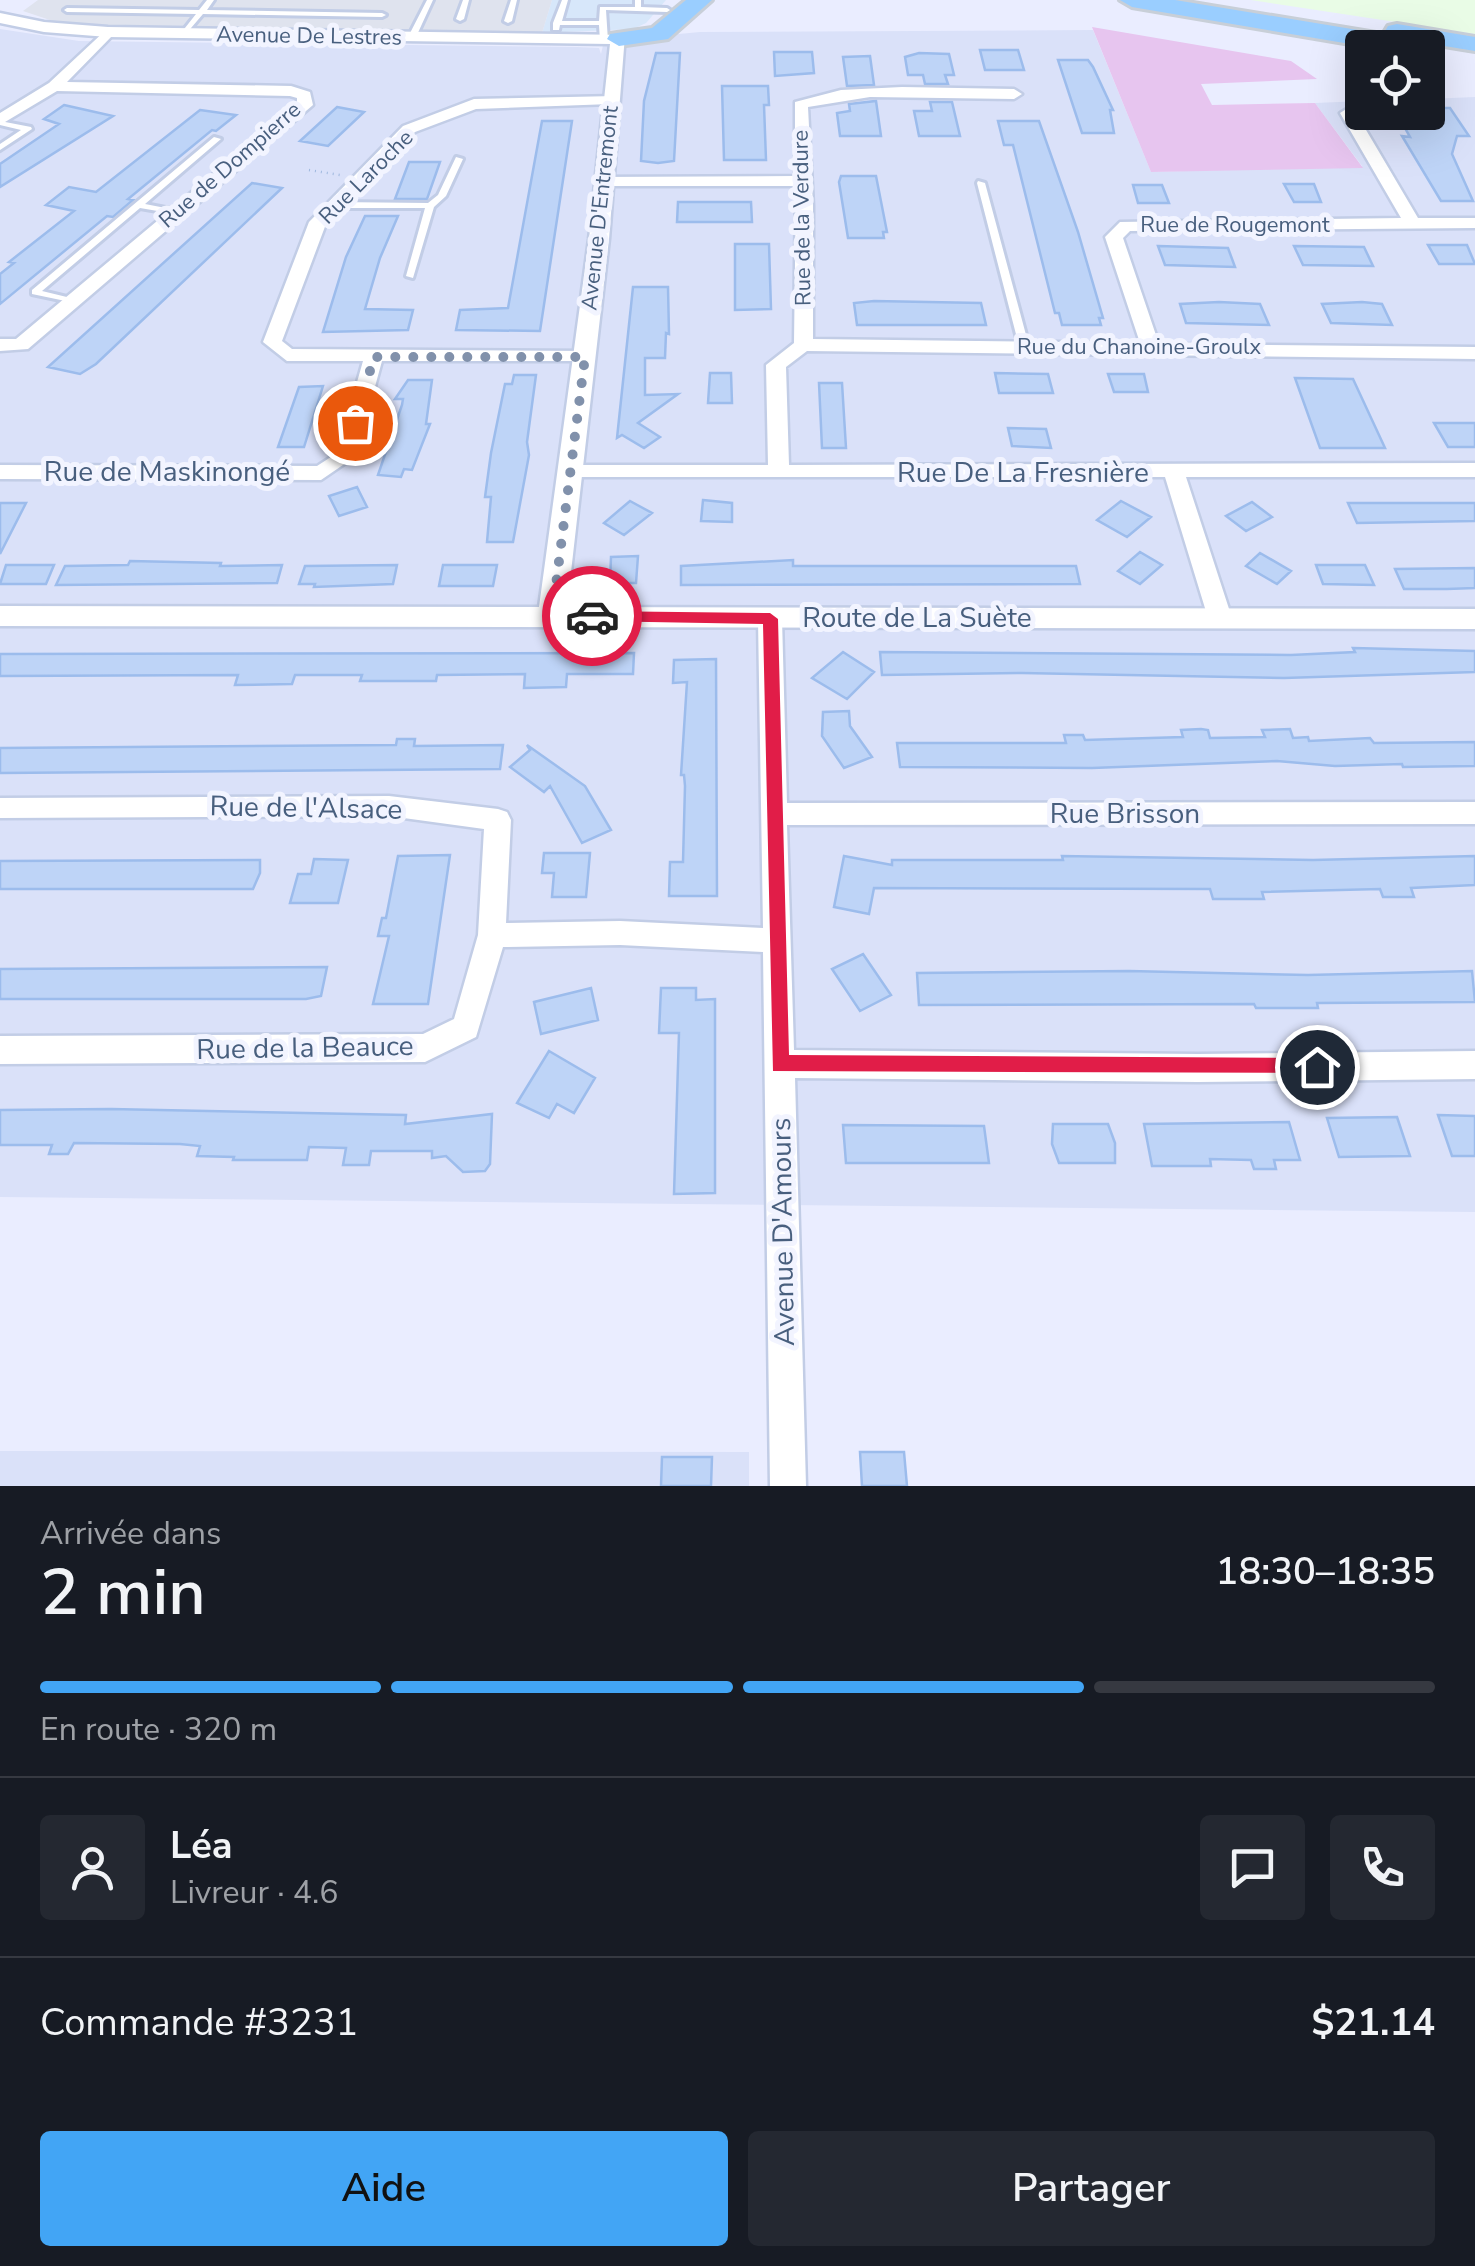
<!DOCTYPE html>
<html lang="fr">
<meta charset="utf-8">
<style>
body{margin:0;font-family:"Nunito Sans",sans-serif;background:#242831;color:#f1f3f6;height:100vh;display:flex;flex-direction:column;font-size:38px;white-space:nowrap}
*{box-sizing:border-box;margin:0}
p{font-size:32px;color:#9ea1a6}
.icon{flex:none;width:55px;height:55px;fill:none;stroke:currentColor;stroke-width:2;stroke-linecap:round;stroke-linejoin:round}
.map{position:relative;height:1486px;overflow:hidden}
.panel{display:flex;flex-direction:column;background:#171b24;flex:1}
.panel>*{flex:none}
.buttons{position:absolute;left:1345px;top:30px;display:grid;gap:20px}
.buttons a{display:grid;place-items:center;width:100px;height:100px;border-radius:10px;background:#171b24;box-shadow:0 10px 40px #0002;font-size:50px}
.pin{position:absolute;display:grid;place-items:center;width:85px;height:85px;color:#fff;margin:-42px;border:5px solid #fff;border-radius:50%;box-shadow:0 2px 10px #0007}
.courier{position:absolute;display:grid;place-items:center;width:100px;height:100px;margin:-50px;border:8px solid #e11d48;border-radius:50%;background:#fff;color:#222;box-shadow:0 2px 12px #0007}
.headline em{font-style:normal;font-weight:600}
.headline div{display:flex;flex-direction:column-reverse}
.headline{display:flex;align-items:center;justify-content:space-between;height:170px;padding:0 40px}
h1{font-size:65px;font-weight:600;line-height:75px}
.bar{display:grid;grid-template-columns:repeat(4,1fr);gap:15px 10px;align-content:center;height:120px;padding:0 40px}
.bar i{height:12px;border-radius:8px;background:#363941}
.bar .on{background:#42a5f5}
.bar p{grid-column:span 4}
.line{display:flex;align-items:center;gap:25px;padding:0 40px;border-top:2px solid #363941}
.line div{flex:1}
.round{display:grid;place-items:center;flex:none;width:105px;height:105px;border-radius:10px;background:#242831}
.cta{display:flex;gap:20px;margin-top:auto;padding:20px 40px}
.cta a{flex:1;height:115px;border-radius:10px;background:#42a5f5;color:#111;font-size:40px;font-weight:600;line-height:115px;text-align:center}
.cta a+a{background:#242831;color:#f1f3f6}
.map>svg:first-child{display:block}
.residential{fill:#dae1f9}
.commercial{fill:#d7e7fa}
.industrial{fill:#dfe3ee}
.education{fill:#e9fce6}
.green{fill:#e7c5ef}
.building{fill:#bed4f7;stroke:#9cbcec;stroke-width:2.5}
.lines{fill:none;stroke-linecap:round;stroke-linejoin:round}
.service-casing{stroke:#c2cde6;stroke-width:6}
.minor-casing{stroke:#c2cde6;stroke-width:5}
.tertiary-casing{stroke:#c2cde6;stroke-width:5}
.motorway-casing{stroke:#c8cfd8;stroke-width:6}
.path{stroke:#9fb8de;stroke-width:2.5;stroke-dasharray:1 5;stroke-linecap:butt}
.service{fill:#fff;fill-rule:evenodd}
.minor{fill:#fff;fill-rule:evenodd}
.tertiary{fill:#fff;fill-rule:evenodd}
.motorway{fill:#9aceff;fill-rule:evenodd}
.route{fill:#e11d48}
.done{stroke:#8191ab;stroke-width:10;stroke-dasharray:0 18}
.labels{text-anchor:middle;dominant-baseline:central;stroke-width:10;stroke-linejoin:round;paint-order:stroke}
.far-street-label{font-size:22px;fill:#485f7e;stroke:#f2f4ff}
.street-label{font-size:28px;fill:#485f7e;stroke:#f2f4ff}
</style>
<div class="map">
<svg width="1475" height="1486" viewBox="0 0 1475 1486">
<rect width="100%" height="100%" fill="#eaedff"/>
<path class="residential" d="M0,29L79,41L577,47L599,48L601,54L604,41L700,32L1093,30L1151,172L1362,166L1315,103L1362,101V112H1428V99L1475,97V1212L0,1197Z
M0,1451L749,1452V1486H0Z"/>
<path class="commercial" d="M552,0H666L646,23L633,29L542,33Z"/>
<path class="industrial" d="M38,0H552L542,33L93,25L53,21L23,11Z"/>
<path class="education" d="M1251,0H1475V34Z"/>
<path class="green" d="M1092,27L1291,61L1317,79L1201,84L1212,105L1315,103L1363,168L1151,172Z"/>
<path class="building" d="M980,50H1018L1024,70H985Z
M774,52H812L814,73L775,76Z
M656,53H680L674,161L658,163L641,161L644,101Z
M919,53L949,54L954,75H945L948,84H925L923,75H908L905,57Z
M870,56L874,85L847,86L843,57Z
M1058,60H1088L1093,67L1113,110H1110L1114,133H1082Z
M722,86H768L769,105H764L766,160H724Z
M876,101L881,136H840L837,113L850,111L849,104Z
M930,102H952L960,136H919L914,111H932Z
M64,105L113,116L0,187V164L59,124L44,119Z
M337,107L364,112L328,146L300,141Z
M1428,108H1450L1469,136H1457L1452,154L1473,201H1441L1402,136L1410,137L1396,112H1428Z
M200,110L236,115L216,131L212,130L128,199L133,200L113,217L107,216L0,304V274L14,263L9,262L74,211L46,205L69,187L96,192Z
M542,121H572L540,331L456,330L460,310L508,308Z
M998,121H1039L1078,232L1103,318H1099L1101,325H1062L1059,313H1055L1013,145H1004Z
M409,162H440L427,199H395Z
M841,176H876L887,232H883L884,238H848L839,182Z
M252,183L282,188L96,364L80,374L48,367Z
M1284,184H1314L1321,202H1294Z
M1133,185H1162L1169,203H1138Z
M678,202H751L752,222H677Z
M365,216H398L380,258L365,309L413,310L408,330L323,332L346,257Z
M735,244H769L771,309L735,310Z
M1428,245H1467L1475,264H1439Z
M1158,246L1228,248L1235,267L1165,265Z
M1294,246L1364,247L1373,266L1303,265Z
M633,287H668L669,334L666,333L665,358H645V395L678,394L638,423L660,437L644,448L622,435L617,438Z
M874,301L981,303L986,325H857L854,303Z
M1219,302L1260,304L1269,325L1186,323L1180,304Z
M1362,302L1382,304L1392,325L1331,323L1322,304Z
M710,373H731L732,403H708Z
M995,373L1048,374L1053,393H999Z
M1108,374H1144L1148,392H1114Z
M514,375H536L527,442L529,455L513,542H487L491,497H485L491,453L505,384H512Z
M1295,378L1353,379L1385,448H1320Z
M408,380H432L426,424H430L412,470L404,469L401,477L378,475L402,405L403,399H395Z
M819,383H842L846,448H822Z
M323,386L304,447H278L299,387Z
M1434,423H1475V447H1448Z
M1008,428L1046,429L1051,448L1012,446Z
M357,487L367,507L339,516L329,496Z
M703,500L732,503V522L701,521Z
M630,501L652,513L624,535L604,523Z
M1121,501L1151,517L1127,537L1097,520Z
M1252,502L1272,517L1246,531L1226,516Z
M0,503H26L0,554Z
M1348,503H1475V521L1357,523Z
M1140,552L1162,565L1140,584L1118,571Z
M1260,553L1291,571L1277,584L1246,566Z
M638,556L636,583H610L611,557Z
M793,560V566H1076L1080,584L681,585V566Z
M130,561L221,563L220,566L282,565L277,583L56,585L65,566L128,565Z
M6,565H54L46,584H0Z
M397,565L393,584L314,587L315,584H299L305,566Z
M443,565H497L493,586H439Z
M1316,565H1365L1374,585L1323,584Z
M1475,568V588L1447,589H1404L1395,569Z
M1353,648L1475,651V672L1284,678L1022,673L882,675L880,652L1291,655L1355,652Z
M843,652L874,672L847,699L812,678Z
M634,653L633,674H567L566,687L524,688L525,674L437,675L436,681H360L362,675H295L292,684L235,685L238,675L0,676V654Z
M716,659L717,896H669L670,862H683L685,786L684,775H681L687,682L673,683L674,660Z
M849,711L850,726L872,757L844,768L822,736L823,712Z
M1201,729L1208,730L1210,738L1265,737L1262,730L1290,729L1293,738L1308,737L1309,741L1370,738L1374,743L1475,742V766L1403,767L1402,764L1335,766L1277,761L1092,768L900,767L897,743H1066L1064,735H1083L1085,740L1183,737L1181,730Z
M397,739H415L414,746L503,745L500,769L0,773V748L396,745Z
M527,745L585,786L611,830L582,843L550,786L544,792L510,767L530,750Z
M544,853H590L586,897H552L554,873H542Z
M450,855L428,1004H373L389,936H378L382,918H386L398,856Z
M844,856L892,865V860H1063L1062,856L1313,860L1475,856V885L1411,888L1414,897H1383L1380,889L1262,892L1264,899H1213L1210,889L874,888L869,914L834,907Z
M314,859L348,860L338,903H290L298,874H311Z
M260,860V873L253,889H0V861Z
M863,954L891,995L860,1011L832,969Z
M327,967L321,996L306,999H0V969Z
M1129,971L1308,975L1472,971L1475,1002L1317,1003L1318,1008H1256L1254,1004L919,1005L917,973Z
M591,988L598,1020L541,1034L534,1002Z
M661,988H696V1000L715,999V1193L674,1194L679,1033H659Z
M549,1051L595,1078L574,1113L557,1104L549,1118L517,1103Z
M111,1109L406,1115L405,1124L492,1114L490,1164L485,1171L463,1172L446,1156L432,1158V1151H371L369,1165H343L346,1148L309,1147L307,1160H233L234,1157L197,1156L200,1146L180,1144L74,1143L68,1154H49L52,1145H0V1110Z
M1438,1115L1475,1116V1156H1452Z
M1397,1117L1410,1156L1339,1157L1327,1118Z
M1289,1122L1300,1160H1274L1276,1169H1254L1251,1160L1210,1159L1211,1166H1152L1144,1124Z
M1053,1124H1108L1115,1143V1163H1059L1052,1144Z
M843,1125L984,1126L989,1163H846Z
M860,1452H904L907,1486H862Z
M662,1457H712L711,1486H661Z"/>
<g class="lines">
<defs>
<path id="service" d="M207,0H214L207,10L382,13L386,15L382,17L203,14L185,35L181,33L196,14L67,12L64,10L67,8L199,10Z
M427,0H433L416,37L409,39L408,37Z
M463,0H469L464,19L460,21L456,19Z
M511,0H517L512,21L508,23L504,21Z
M562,0H568L562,21H599L600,7H635V0H641V7L667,8L670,10L667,12L606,10L608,41L604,43L600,41L599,25H560L559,30H553V23Z
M0,121L31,127L32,129L0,150V144L21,130L0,125Z
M214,137L221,139L145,204L181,211V215L140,208L42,291L75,299V303L32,294V290Z
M456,157L463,159L446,196L434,207L413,278L406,276L425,208H334L330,205L334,202L428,203L438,195Z
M978,181L985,183L1029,346L1027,348H1021L1019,346L977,183Z"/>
<path id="minor" d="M108,28L113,29V35L67,82L291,86L310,92L313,105L28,349L0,351V339H16L297,104V98L290,96L57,91L0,125V113L49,83Z
M902,87L1014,89L1022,94L1014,99L870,97L808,107L813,206V339L1140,343L1105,237L1120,222L1401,218L1340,113L1348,108L1356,113L1418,218H1475V228L1130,231L1123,238L1159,344L1475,347V359L807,351L786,367L789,465L1475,463V477H1186L1232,618L1220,626L1208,618L1165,477H564L561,472L571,465H768L766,365L794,343L796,186H602L596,185V177L795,176V102L841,90Z
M616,96V102L611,104L476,109L415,132L326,224L282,341L292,349L585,351L592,353V361H382L356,456L321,480L0,479V465L317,466L337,453L363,361H287L263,342L309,222L403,126L474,99Z
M770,611L782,619L787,803L1475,802V824L787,825L794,1050L1198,1054L1475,1051V1079L1198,1082L795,1078L806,1486H770L763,952L620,945L503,947L476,1037L425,1062L0,1064V1036L423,1034L454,1019L478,935L484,829L389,816L0,818V798L389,796L498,809L507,812L511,820L506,923L620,921L763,928L758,619Z"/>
<path id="tertiary" d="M0,13L44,22L108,27L625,35L609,239L567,607L1475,609V629L0,626V606L539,607L589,239L610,44L108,37L44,32L0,23Z"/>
<path id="motorway" d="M686,0H712L668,39L619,46L607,39L610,34L652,28Z
M1120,0H1175L1388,35L1385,31L1388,26L1397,24L1475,37V51L1432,44L1434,48L1428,54V48H1374L1132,7Z"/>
</defs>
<use href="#service" class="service-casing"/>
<use href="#minor" class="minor-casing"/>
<use href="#tertiary" class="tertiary-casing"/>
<use href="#motorway" class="motorway-casing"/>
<path class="path" d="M309,170L340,175"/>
<use href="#service" class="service"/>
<use href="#minor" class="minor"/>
<use href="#tertiary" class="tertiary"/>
<use href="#motorway" class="motorway"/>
</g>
<path class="route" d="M592,611L770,613L778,619L789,1055L1317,1058L1326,1067L1324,1073L773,1071L763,624L592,621L584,616Z"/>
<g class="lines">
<path class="done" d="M355,423L374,357H585L552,616H592"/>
</g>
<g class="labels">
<g class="far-street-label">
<text transform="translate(309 36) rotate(1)">Avenue De Lestres</text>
<text transform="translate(230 165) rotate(-41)">Rue de Dompierre</text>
<text transform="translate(366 177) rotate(-45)">Rue Laroche</text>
<text transform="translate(600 208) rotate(-84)">Avenue D'Entremont</text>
<text transform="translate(802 218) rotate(-91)">Rue de la Verdure</text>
<text x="1235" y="225">Rue de Rougemont</text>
<text x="1139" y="347">Rue du Chanoine-Groulx</text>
</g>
<g class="street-label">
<text x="167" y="472">Rue de Maskinongé</text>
<text x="1023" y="473">Rue De La Fresnière</text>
<text x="917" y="618">Route de La Suète</text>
<text transform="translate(306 808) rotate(1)">Rue de l'Alsace</text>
<text x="1125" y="814">Rue Brisson</text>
<text transform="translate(305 1048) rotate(-1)">Rue de la Beauce</text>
<text transform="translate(783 1232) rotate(-91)">Avenue D'Amours</text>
</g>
</g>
</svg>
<div class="buttons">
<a><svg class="icon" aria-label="locate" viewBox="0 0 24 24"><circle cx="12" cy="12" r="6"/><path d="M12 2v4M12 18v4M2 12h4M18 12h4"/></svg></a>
</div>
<div class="pin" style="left:355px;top:423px;background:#ea580c"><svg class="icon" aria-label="bag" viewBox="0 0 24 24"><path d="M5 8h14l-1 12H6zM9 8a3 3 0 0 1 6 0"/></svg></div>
<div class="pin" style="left:1317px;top:1067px;background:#1f2937"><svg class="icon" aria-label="home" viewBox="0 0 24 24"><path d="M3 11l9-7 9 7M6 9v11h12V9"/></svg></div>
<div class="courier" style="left:592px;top:616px"><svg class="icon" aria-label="car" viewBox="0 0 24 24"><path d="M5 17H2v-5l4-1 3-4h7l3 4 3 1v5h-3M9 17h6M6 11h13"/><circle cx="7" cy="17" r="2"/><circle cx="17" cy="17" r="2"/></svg></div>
</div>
<section class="panel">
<div class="headline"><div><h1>2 min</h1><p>Arrivée dans</p></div><em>18:30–18:35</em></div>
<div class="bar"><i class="on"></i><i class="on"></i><i class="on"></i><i></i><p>En route · 320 m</p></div>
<div class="line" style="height:180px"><a class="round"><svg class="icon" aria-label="person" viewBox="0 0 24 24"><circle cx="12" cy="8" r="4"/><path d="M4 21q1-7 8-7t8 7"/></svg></a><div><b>Léa</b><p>Livreur · 4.6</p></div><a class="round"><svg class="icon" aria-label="chat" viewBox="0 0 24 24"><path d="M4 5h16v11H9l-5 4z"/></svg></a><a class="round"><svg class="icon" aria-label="phone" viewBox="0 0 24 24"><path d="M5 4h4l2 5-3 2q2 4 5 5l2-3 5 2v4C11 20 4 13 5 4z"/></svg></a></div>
<div class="line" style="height:130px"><div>Commande #3231</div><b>$21.14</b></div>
<div class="cta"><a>Aide</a><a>Partager</a></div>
</section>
